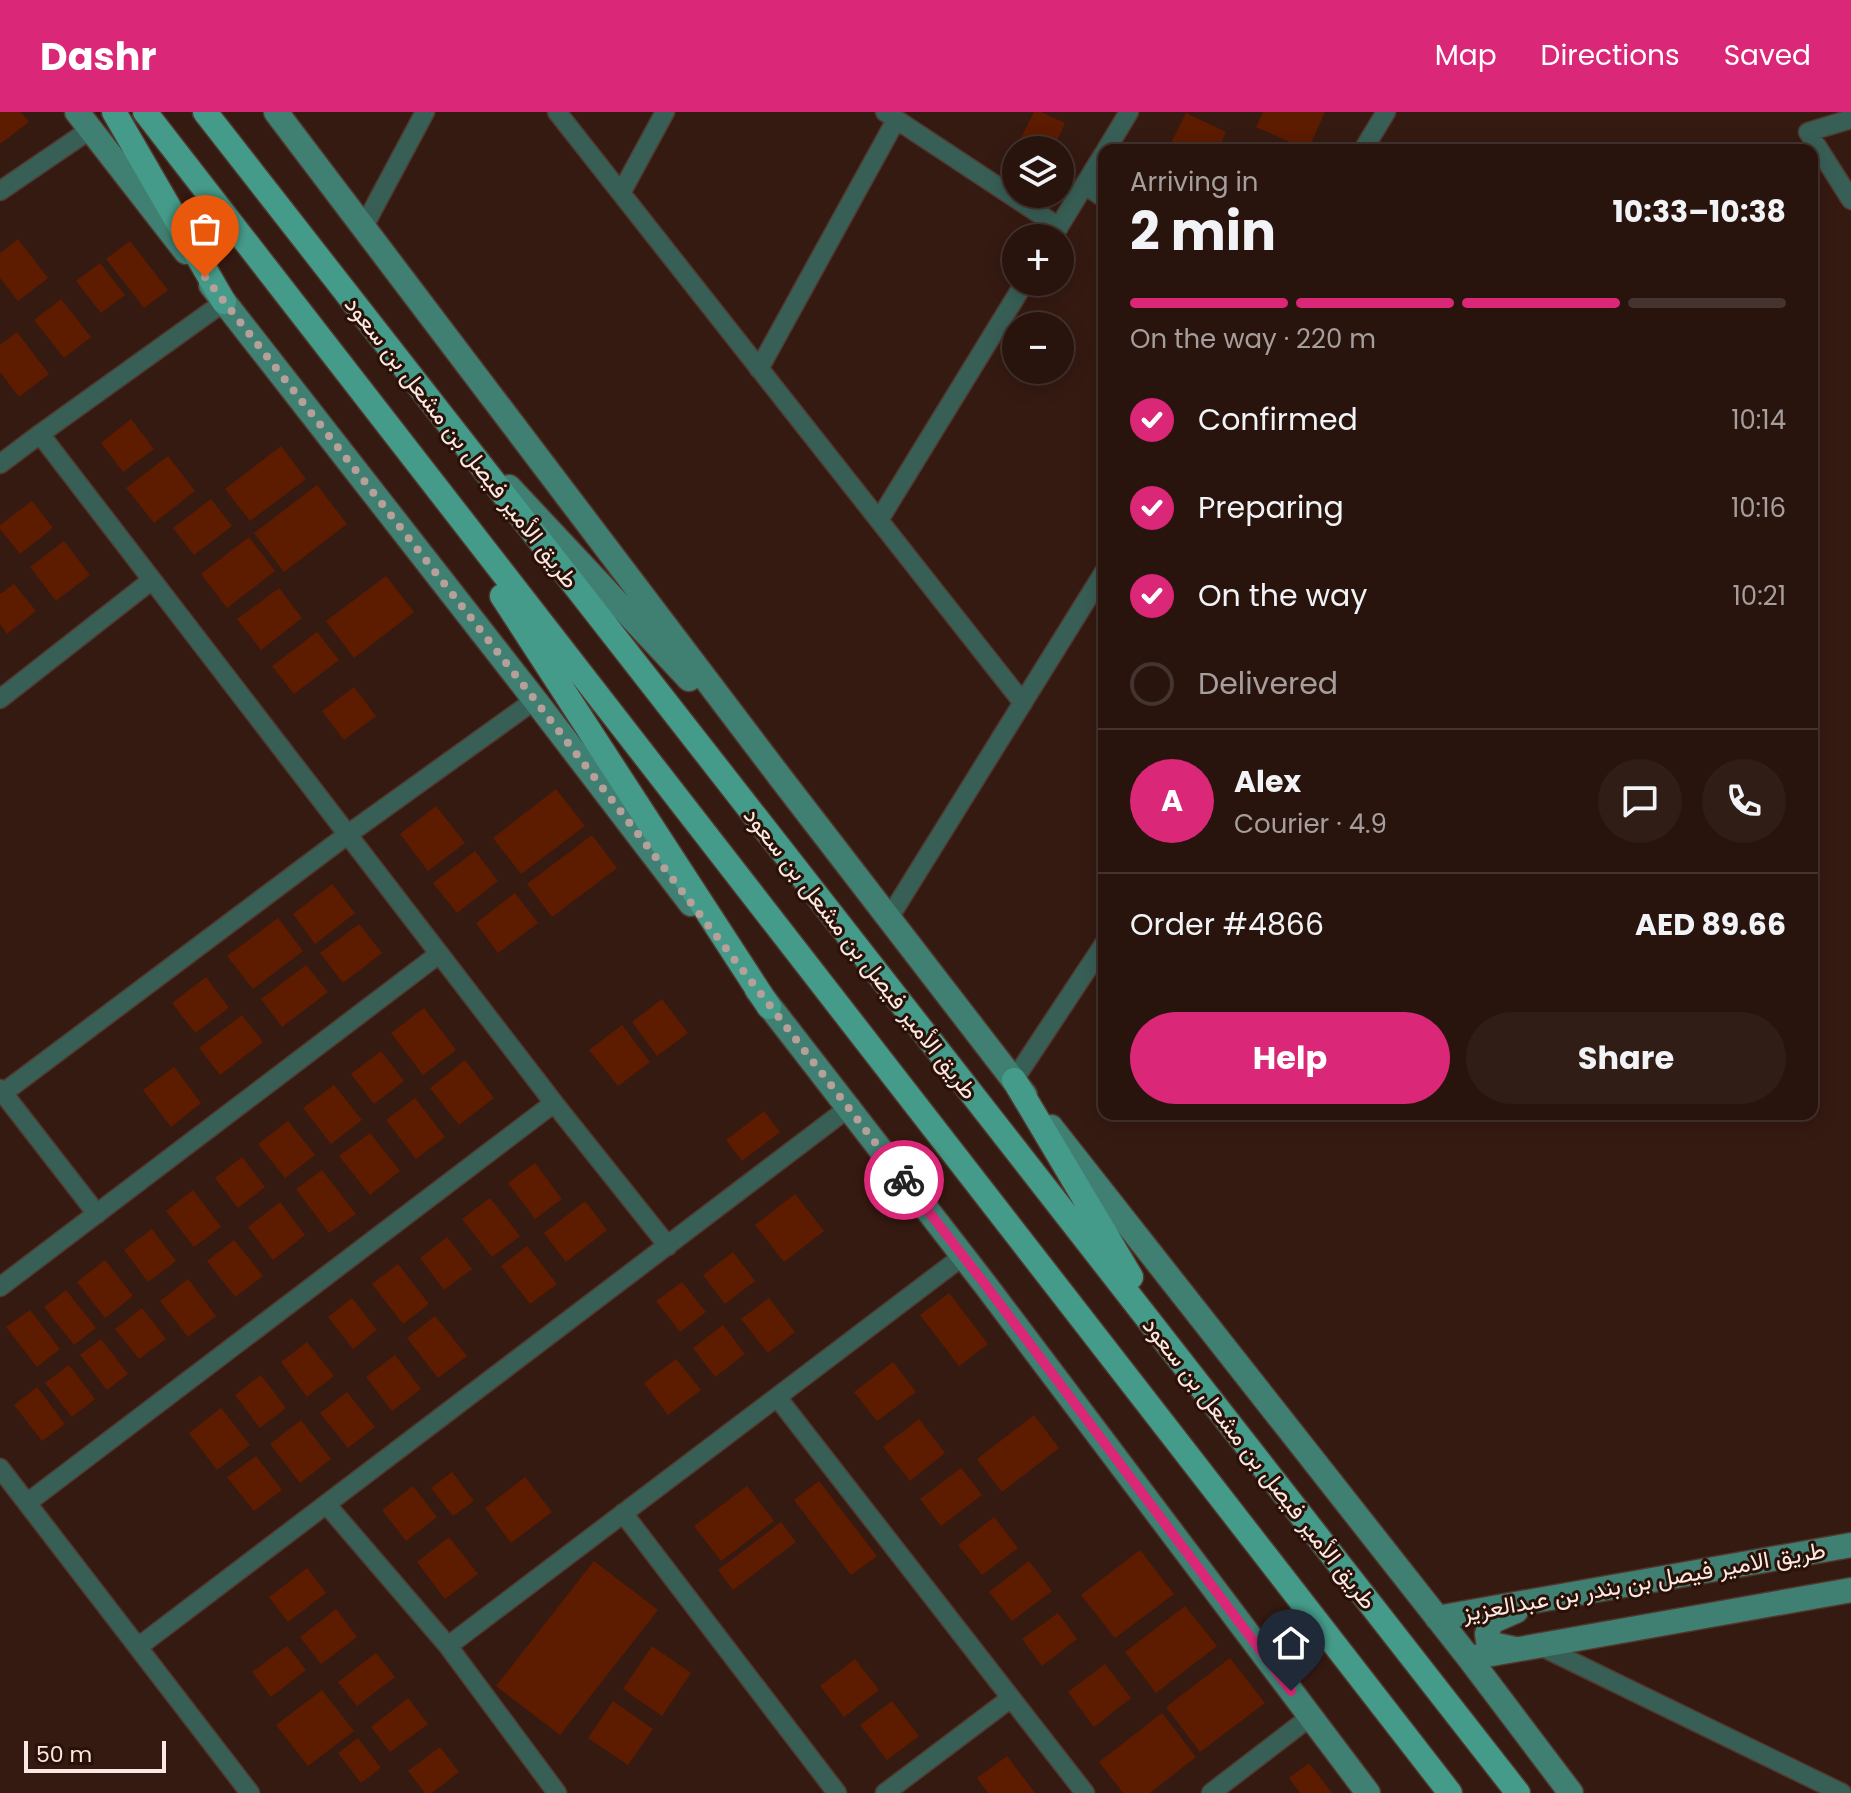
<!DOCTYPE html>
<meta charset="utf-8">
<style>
body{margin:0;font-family:Poppins,Vazirmatn,sans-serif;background:#301d16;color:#f1f3f6;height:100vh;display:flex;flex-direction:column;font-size:30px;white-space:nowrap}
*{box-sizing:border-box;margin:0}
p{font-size:26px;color:#a59e9d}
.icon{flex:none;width:44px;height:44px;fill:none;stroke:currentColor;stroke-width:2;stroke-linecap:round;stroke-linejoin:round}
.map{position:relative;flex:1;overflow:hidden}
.sheet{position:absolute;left:1098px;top:32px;width:720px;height:976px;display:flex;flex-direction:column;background:#28140d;border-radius:16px;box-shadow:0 4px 20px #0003,0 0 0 2px #44332e}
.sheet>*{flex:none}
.buttons{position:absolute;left:1002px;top:24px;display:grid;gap:16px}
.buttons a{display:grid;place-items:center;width:72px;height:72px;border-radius:50%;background:#28140d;box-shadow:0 4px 20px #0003,0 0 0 2px #44332e;font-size:40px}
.scale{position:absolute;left:24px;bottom:20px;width:142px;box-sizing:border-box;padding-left:8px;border:4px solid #fce8e2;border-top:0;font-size:22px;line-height:28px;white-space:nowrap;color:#fce8e2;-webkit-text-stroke:6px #2a1108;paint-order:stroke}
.pin{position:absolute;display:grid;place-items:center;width:68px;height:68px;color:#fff;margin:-82px -34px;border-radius:50% 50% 50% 0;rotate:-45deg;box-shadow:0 0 8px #0007}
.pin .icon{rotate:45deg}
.courier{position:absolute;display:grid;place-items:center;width:80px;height:80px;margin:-40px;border:6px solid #db2777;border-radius:50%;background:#fff;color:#222;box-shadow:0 2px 10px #0007}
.summary em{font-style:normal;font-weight:700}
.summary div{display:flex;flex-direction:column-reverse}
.summary{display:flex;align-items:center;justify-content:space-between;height:136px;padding:0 32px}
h1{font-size:52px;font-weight:700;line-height:60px}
.bar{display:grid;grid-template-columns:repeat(4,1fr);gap:12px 8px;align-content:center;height:96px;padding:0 32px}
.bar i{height:10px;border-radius:6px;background:#44332e}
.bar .current{background:#db2777}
.bar p{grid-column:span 4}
.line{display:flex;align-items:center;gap:20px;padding:0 32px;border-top:2px solid #44332e}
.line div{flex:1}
.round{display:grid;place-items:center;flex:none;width:84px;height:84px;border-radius:42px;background:#301d16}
ol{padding:0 32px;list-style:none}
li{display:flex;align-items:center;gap:24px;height:88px}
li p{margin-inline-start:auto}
li .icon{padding:8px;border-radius:50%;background:#db2777;color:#fff;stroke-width:4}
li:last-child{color:#a59e9d}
li i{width:44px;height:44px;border:4px solid #44332e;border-radius:50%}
.button{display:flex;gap:16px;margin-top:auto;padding:16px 32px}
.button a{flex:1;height:92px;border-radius:48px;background:#db2777;color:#fff;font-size:32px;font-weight:700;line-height:92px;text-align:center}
.button a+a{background:#301d16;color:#f1f3f6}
header{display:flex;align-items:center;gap:48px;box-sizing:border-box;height:112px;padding:0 40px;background:#db2777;color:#fff}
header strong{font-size:38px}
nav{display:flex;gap:44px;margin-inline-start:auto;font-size:28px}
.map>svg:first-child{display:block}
.building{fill:#5d1b00}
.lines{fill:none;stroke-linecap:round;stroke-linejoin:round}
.street-casing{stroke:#51372e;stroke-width:21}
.secondary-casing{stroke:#51372e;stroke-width:27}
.primary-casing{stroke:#51372e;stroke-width:27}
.street{stroke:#385f56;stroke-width:18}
.secondary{stroke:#408073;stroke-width:24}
.primary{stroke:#459b89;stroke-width:24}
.done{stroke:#b6a099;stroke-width:8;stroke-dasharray:0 14.4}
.route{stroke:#db2777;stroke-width:10}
.labels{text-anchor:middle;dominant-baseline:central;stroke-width:6;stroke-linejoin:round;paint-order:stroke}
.street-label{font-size:24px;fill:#fce8e2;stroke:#2a1108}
</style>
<header>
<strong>Dashr</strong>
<nav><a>Map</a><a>Directions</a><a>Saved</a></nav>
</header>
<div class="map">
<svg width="1851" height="1681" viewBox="0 0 1851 1681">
<rect width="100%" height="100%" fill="#351a11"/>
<path class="building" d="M0,0H21L29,10L0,32Z
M1034,0H1041L1065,11L1053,38H1021L1016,36Z
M1263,0H1325L1308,38L1256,15Z
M1186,1L1226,20L1218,38H1181L1170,33Z
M18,127L48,166L18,189L0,166V141Z
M130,129L168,178L144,196L106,147Z
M100,151L125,183L101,201L76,169Z
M61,187L91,225L64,246L34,208Z
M17,220L49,262L19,285L0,260V233Z
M131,307L154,337L123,360L101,331Z
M281,334L306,367L250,409L225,377Z
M168,344L195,379L154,411L126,376Z
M317,373L347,412L284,460L254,421Z
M211,387L232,414L194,443L173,416Z
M32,389L53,416L20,442L0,417V413Z
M249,425L275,459L227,496L201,462Z
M64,429L90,463L56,489L30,455Z
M386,464L414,500L354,546L326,509Z
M14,472L36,499L7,522L0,512V482Z
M279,476L302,506L261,538L237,507Z
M317,520L339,548L294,582L272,554Z
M354,575L376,604L344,628L322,599Z
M556,677L585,714L521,762L493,726Z
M436,694L465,731L428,759L400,722Z
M592,723L617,756L552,805L527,772Z
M475,739L498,769L457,801L433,771Z
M332,772L355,801L315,832L293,802Z
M515,781L538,811L498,841L476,811Z
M278,806L303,839L253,877L227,844Z
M359,812L382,841L343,871L320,841Z
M306,853L328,880L282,915L261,887Z
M206,865L229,896L195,921L172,891Z
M662,887L688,921L657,944L632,910Z
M424,896L456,938L423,963L391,921Z
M242,903L263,930L220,963L199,936Z
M622,913L650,950L618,974L589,938Z
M381,939L404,969L374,992L351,962Z
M465,948L494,986L459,1013L430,976Z
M174,955L201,991L171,1015L143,978Z
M334,973L362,1008L331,1032L303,996Z
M415,986L445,1025L416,1047L386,1008Z
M764,999L780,1020L742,1049L726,1028Z
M288,1009L315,1043L285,1066L258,1032Z
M370,1021L400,1059L370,1083L339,1044Z
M242,1045L265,1075L238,1096L215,1066Z
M535,1051L562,1087L535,1107L508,1071Z
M322,1058L356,1102L329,1121L296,1077Z
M193,1078L221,1115L194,1135L166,1099Z
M795,1082L824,1119L784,1150L755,1113Z
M490,1086L520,1124L492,1145L462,1107Z
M585,1089L607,1118L566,1150L544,1121Z
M280,1090L305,1123L273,1148L248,1115Z
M152,1117L176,1149L148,1170L124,1138Z
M447,1125L472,1157L444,1178L420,1146Z
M234,1128L263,1164L235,1185L207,1149Z
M527,1134L557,1172L530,1192L501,1154Z
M733,1140L755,1169L725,1192L703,1163Z
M105,1148L133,1184L105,1206L77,1170Z
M398,1152L429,1192L403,1212L372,1172Z
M188,1167L216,1204L188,1225L160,1189Z
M682,1170L706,1200L680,1220L656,1189Z
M66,1178L96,1216L74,1233L44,1195Z
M949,1181L988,1232L959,1254L920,1203Z
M352,1186L377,1218L353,1237L328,1205Z
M769,1186L795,1220L768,1241L741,1207Z
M142,1196L166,1227L139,1247L115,1217Z
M30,1198L60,1237L37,1255L6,1215Z
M435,1204L467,1244L438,1266L407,1226Z
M723,1213L745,1242L715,1265L693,1236Z
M101,1227L128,1262L107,1278L80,1243Z
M307,1230L334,1264L307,1285L281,1250Z
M395,1243L421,1277L392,1299L366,1265Z
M676,1247L701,1278L668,1303L644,1271Z
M893,1250L916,1280L877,1309L854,1280Z
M69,1253L95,1287L72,1305L45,1271Z
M261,1263L286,1296L260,1316L235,1283Z
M37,1275L65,1312L42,1329L14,1293Z
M347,1280L375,1315L348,1336L320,1301Z
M221,1296L250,1333L217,1358L189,1321Z
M1034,1303L1059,1336L1002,1380L977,1347Z
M919,1307L945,1341L910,1369L883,1335Z
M301,1308L331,1347L300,1371L270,1332Z
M256,1344L282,1378L254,1399L227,1365Z
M961,1356L982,1383L941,1414L920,1387Z
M452,1360L474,1389L453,1404L431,1376Z
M525,1365L552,1400L511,1431L485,1396Z
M819,1369L877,1444L851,1463L794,1388Z
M413,1374L437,1405L406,1429L382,1398Z
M747,1374L774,1409L721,1449L694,1414Z
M994,1405L1018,1436L982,1463L958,1433Z
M781,1410L796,1430L733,1478L718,1458Z
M449,1425L478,1462L445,1487L417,1450Z
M1140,1438L1174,1482L1115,1526L1081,1483Z
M594,1449L658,1498L560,1623L496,1574Z
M1029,1449L1052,1479L1012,1509L989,1480Z
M307,1456L326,1481L288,1510L269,1485Z
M1185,1494L1217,1534L1156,1581L1125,1540Z
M336,1497L357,1525L321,1552L300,1525Z
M1058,1501L1077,1527L1042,1554L1022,1527Z
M287,1534L306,1558L271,1585L252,1560Z
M652,1534L691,1561L662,1604L623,1577Z
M376,1541L395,1565L357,1594L338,1570Z
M1230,1546L1265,1591L1200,1640L1166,1595Z
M855,1547L879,1578L844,1605L820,1574Z
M1105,1552L1131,1586L1094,1615L1068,1580Z
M322,1578L354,1619L308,1654L276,1613Z
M408,1586L428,1612L390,1640L371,1615Z
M613,1589L653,1617L628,1653L588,1626Z
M892,1589L919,1624L887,1648L860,1613Z
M1162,1601L1196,1645L1150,1681H1123L1099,1650Z
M358,1626L381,1656L361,1671L338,1641Z
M440,1635L459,1660L432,1681H425L408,1659Z
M1007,1644L1035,1681H988L977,1666Z
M1309,1651L1332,1681H1300L1289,1666Z"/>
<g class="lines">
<defs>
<path id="street" d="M557,0L1023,591
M885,0L1059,115
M1851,7L1808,20L1851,88
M1106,38L1129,0
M1363,38L1386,0
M1085,73L1104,86
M0,79L91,17
M621,81L665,0
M363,116L425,0
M1052,126L1104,41
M224,190L40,322L554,991
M759,257L896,8
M0,352L40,322
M879,408L1025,170
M0,587L152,468
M889,806L1104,460
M1014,968L1104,832
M0,977L97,1102
M3,981L347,723L535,588
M963,1144L777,1285L1085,1681
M0,1175L439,842
M0,1356L250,1681
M27,1391L554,991L668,1134
M327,1393L448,1534L777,1285
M623,1401L837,1681
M1538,1533L1842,1681
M448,1534L557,1681
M138,1535L851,994
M885,1681L1011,1586
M1211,1681L1310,1605"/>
<path id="secondary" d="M77,0L186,140
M276,0L780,665L1025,983
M211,173L535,588L691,792
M509,375L689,567
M757,878L984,1171L1368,1681
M1051,1015L1469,1546L1571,1681
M1437,1506L1851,1433
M1515,1537L1496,1533L1488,1529L1487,1522L1491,1510L1516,1499
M1469,1546L1851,1478"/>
<path id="primary" d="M114,0L224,190
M145,0L1450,1681
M205,0L1518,1681
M502,484L769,895
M1014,968L1131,1165"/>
</defs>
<use href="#street" class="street-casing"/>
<use href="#secondary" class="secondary-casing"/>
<use href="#primary" class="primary-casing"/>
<use href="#street" class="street"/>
<use href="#secondary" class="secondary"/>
<use href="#primary" class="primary"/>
</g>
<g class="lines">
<path class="done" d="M205,165L535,588L904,1068"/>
<path class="route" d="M904,1068L984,1171L1291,1579"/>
</g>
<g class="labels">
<g class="street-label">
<text transform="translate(462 330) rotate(52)">طريق الأمير فيصل بن مشعل بن سعود</text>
<text transform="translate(861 841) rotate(52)">طريق الأمير فيصل بن مشعل بن سعود</text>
<text transform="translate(1260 1351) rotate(52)">طريق الأمير فيصل بن مشعل بن سعود</text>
<text transform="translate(1644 1469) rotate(-10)">طريق الامير فيصل بن بندر بن عبدالعزيز</text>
</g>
</g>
</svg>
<div class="buttons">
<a><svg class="icon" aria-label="layers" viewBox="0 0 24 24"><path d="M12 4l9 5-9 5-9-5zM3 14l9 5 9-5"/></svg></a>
<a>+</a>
<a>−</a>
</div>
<div class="scale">50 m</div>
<div class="pin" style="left:205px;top:165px;background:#ea580c"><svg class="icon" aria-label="bag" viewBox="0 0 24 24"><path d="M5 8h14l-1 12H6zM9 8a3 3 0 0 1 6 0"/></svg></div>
<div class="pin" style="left:1291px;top:1579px;background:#1f2937"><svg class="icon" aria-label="home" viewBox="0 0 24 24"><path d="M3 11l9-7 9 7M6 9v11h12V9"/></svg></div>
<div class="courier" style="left:904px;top:1068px"><svg class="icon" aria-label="bike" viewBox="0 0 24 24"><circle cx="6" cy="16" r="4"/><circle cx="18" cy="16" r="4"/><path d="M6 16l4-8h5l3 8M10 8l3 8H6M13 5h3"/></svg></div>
<section class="sheet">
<div class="summary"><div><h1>2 min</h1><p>Arriving in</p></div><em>10:33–10:38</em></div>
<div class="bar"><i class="current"></i><i class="current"></i><i class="current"></i><i></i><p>On the way · 220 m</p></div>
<ol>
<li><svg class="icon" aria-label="check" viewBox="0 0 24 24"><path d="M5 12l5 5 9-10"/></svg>Confirmed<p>10:14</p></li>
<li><svg class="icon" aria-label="check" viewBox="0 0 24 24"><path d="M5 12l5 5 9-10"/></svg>Preparing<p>10:16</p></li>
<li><svg class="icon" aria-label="check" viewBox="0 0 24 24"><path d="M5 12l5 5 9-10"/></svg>On the way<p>10:21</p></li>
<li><i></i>Delivered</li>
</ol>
<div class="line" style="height:144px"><b class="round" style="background:#db2777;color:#fff">A</b><div><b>Alex</b><p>Courier · 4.9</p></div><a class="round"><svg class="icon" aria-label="chat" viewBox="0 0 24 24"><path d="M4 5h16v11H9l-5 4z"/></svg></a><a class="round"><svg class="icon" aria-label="phone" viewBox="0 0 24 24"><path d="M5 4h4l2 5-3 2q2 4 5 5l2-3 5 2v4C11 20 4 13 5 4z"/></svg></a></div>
<div class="line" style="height:104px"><div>Order #4866</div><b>AED 89.66</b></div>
<div class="button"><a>Help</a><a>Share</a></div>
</section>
</div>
